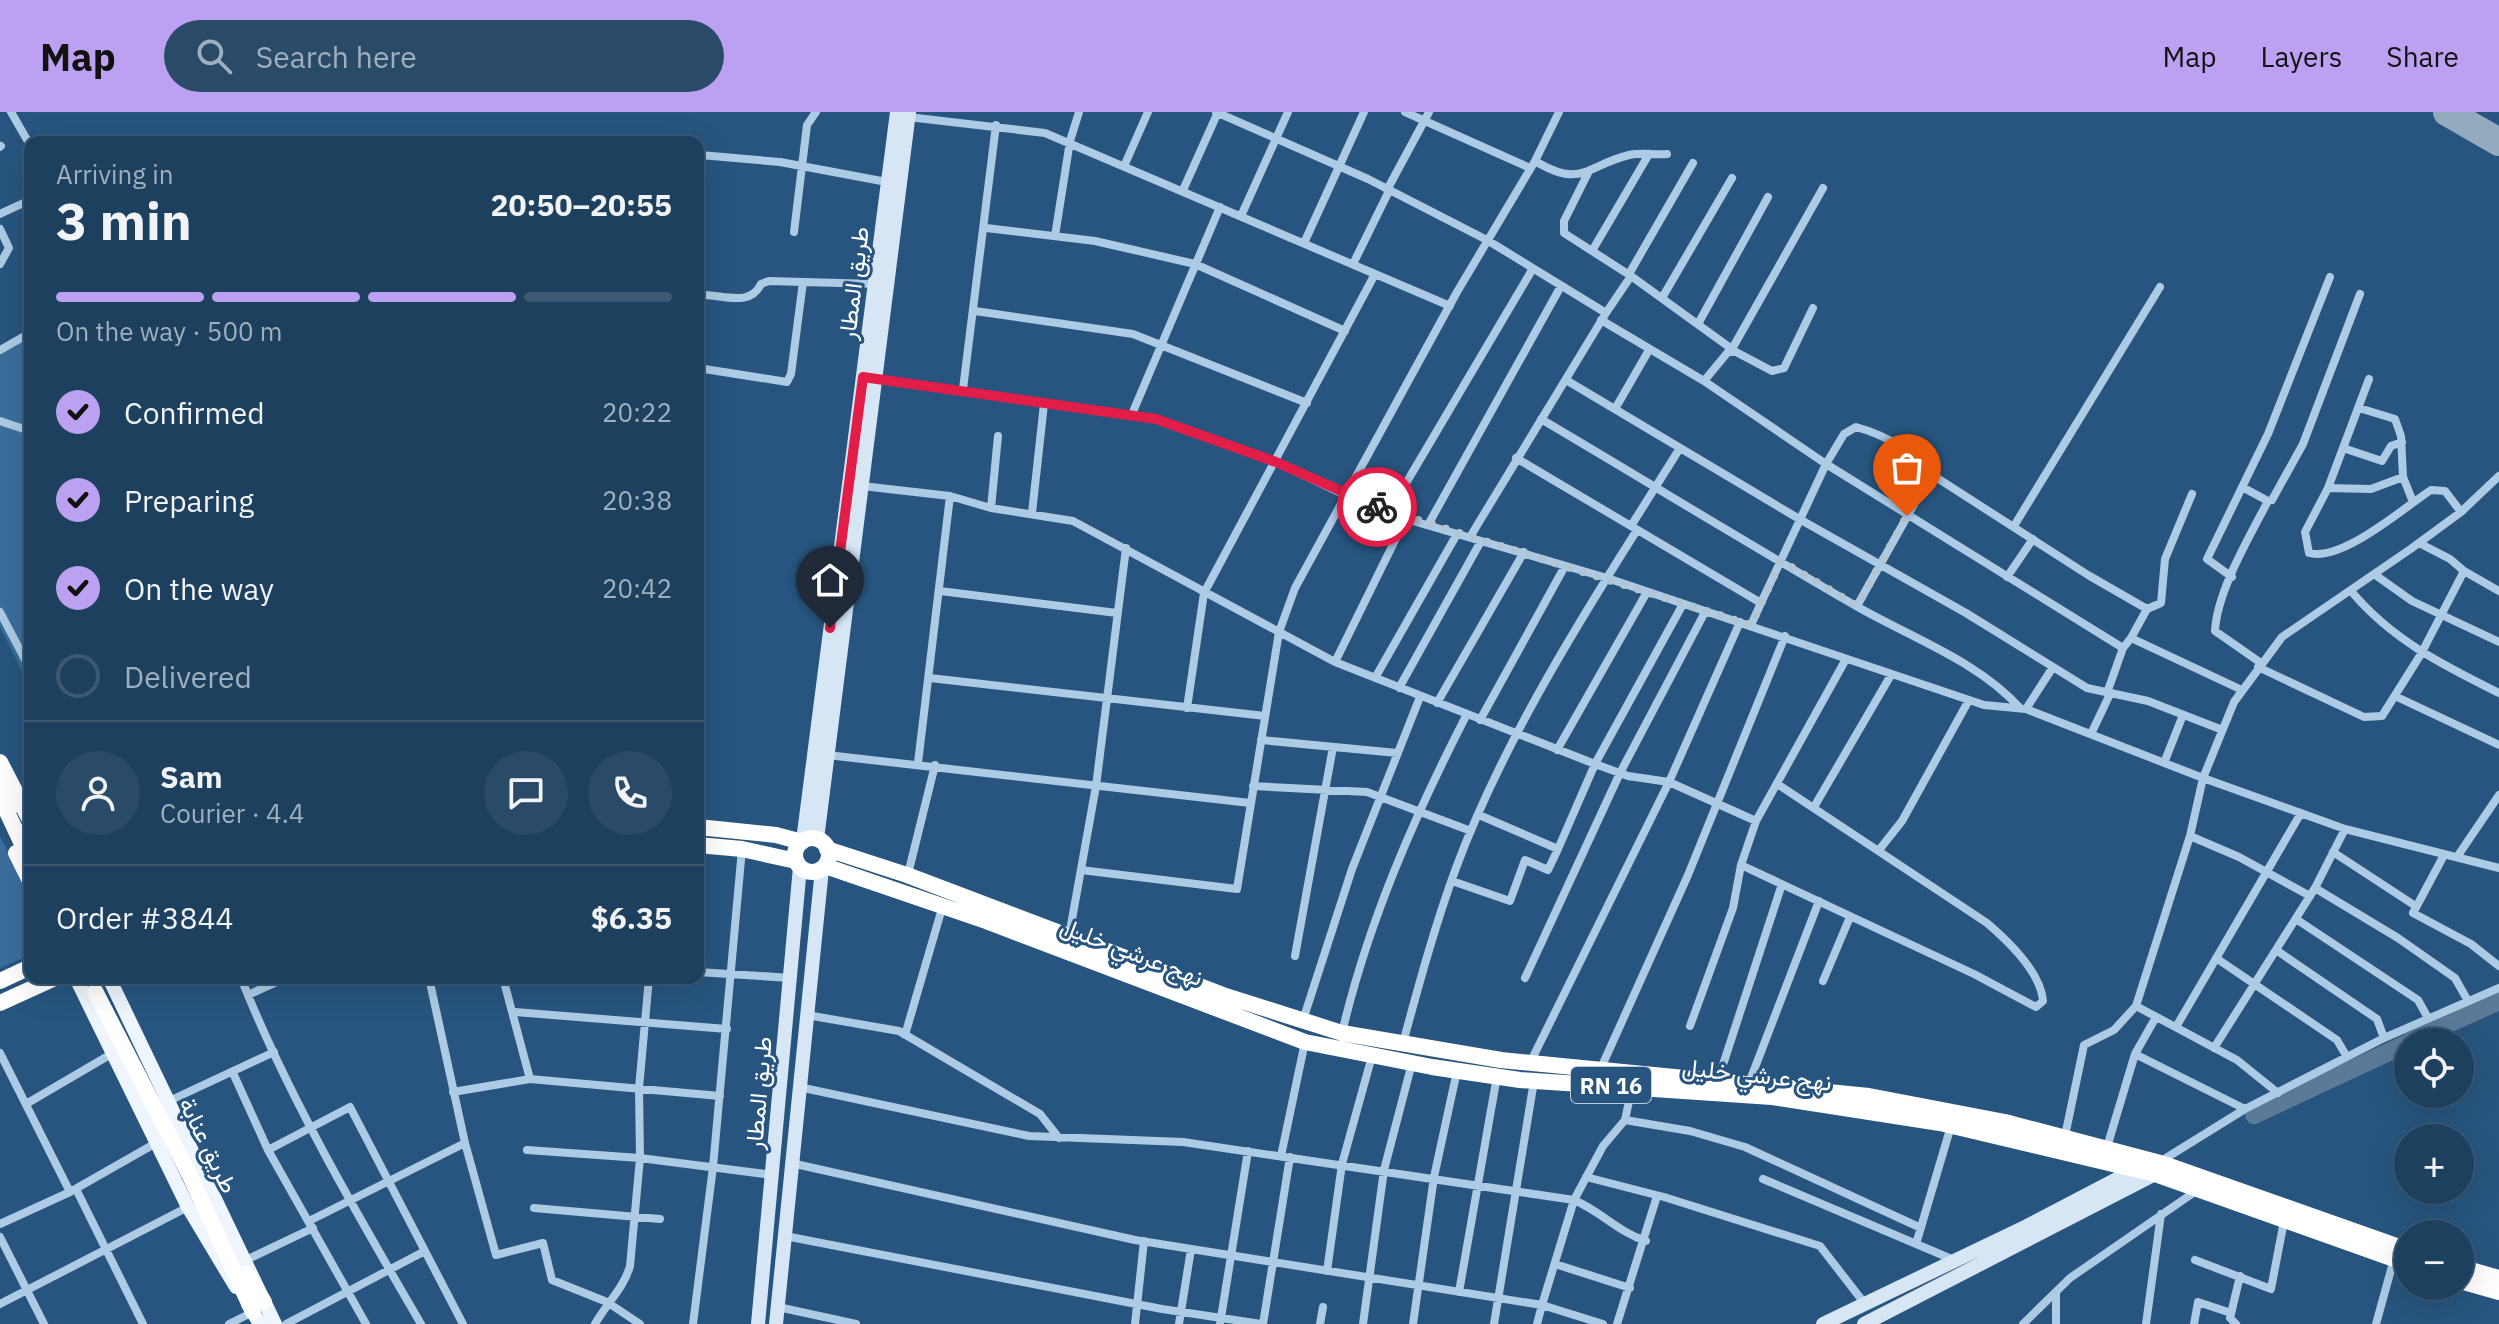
<!DOCTYPE html>
<meta charset="utf-8">
<style>
body{margin:0;font-family:"IBM Plex Sans",Vazirmatn,sans-serif;background:#2a4b68;color:#f1f3f6;height:100vh;display:flex;flex-direction:column;font-size:30px;white-space:nowrap}
*{box-sizing:border-box;margin:0}
p{font-size:26px;color:#a0afbd}
.icon{flex:none;width:44px;height:44px;fill:none;stroke:currentColor;stroke-width:2;stroke-linecap:round;stroke-linejoin:round}
.map{position:relative;flex:1;overflow:hidden}
.sheet{position:absolute;left:24px;top:24px;width:680px;height:848px;display:flex;flex-direction:column;background:#1d405f;border-radius:16px;box-shadow:0 8px 32px #0002,0 0 0 2px #3b5974}
.sheet>*{flex:none}
.tools{position:absolute;left:2394px;top:916px;display:grid;gap:16px}
.tools a{display:grid;place-items:center;width:80px;height:80px;border-radius:50%;background:#1d405f;box-shadow:0 8px 32px #0002,0 0 0 2px #3b5974;font-size:40px}
.pin{position:absolute;display:grid;place-items:center;width:68px;height:68px;color:#fff;margin:-82px -34px;border-radius:50% 50% 50% 0;rotate:-45deg;box-shadow:0 0 8px #0007}
.pin .icon{rotate:45deg}
.courier{position:absolute;display:grid;place-items:center;width:80px;height:80px;margin:-40px;border:6px solid #e11d48;border-radius:50%;background:#fff;color:#222;box-shadow:0 2px 10px #0007}
.headline em{font-style:normal;font-weight:700}
.headline div{display:flex;flex-direction:column-reverse}
.headline{display:flex;align-items:center;justify-content:space-between;height:136px;padding:0 32px}
h1{font-size:52px;font-weight:700;line-height:60px}
.bar{display:grid;grid-template-columns:repeat(4,1fr);gap:12px 8px;align-content:center;height:96px;padding:0 32px}
.bar i{height:10px;border-radius:6px;background:#3b5974}
.bar .active{background:#bca0f2}
.bar p{grid-column:span 4}
.line{display:flex;align-items:center;gap:20px;padding:0 32px;border-top:2px solid #3b5974}
.line div{flex:1}
.round{display:grid;place-items:center;flex:none;width:84px;height:84px;border-radius:42px;background:#2a4b68}
ol{padding:0 32px;list-style:none}
li{display:flex;align-items:center;gap:24px;height:88px}
li p{margin-inline-start:auto}
li .icon{padding:8px;border-radius:50%;background:#bca0f2;color:#111;stroke-width:4}
li:last-child{color:#a0afbd}
li i{width:44px;height:44px;border:4px solid #3b5974;border-radius:50%}
header{display:flex;align-items:center;gap:48px;box-sizing:border-box;height:112px;padding:0 40px;background:#bca0f2;color:#111}
header strong{font-size:38px}
nav{display:flex;gap:44px;margin-inline-start:auto;font-size:28px}
.search{width:560px;height:72px;background:#2a4b68;display:flex;align-items:center;gap:20px;box-sizing:border-box;padding:0 28px;border-radius:44px;color:#a0afbd;font-size:30px}
.map>svg:first-child{display:block}
.green{fill:#3b6e9c}
.lines{fill:none;stroke-linecap:round;stroke-linejoin:round}
.river{stroke:#5a7a98;stroke-width:18}
.taxiway{stroke:#93aabf;stroke-width:28}
.highway-tunnel{stroke:#476e92;stroke-width:16;stroke-dasharray:16 8;stroke-linecap:butt}
.street{stroke:#adcbe5;stroke-width:8}
.secondary{stroke:#d6e6f5;stroke-width:14}
.primary{stroke:#eef5fd;stroke-width:14}
.highway{stroke:#fff;stroke-width:16}
.done{stroke:#b3c4d2;stroke-width:8;stroke-dasharray:0 14.4}
.route{stroke:#e11d48;stroke-width:10}
.labels{text-anchor:middle;dominant-baseline:central;stroke-width:6;stroke-linejoin:round;paint-order:stroke}
.shield{fill:#27557f;stroke:#beccd9;stroke-width:2}
.shield-label{font-size:22px;font-weight:bold;fill:#fff}
.street-label{font-size:24px;fill:#fff;stroke:#27557f}
</style>
<header>
<strong>Map</strong>
<div class="search"><svg class="icon" aria-label="search" viewBox="0 0 24 24"><circle cx="10" cy="10" r="6"/><path d="M15 15l6 6"/></svg>Search here</div>
<nav><a>Map</a><a>Layers</a><a>Share</a></nav>
</header>
<div class="map">
<svg width="2499" height="1212" viewBox="0 0 2499 1212">
<rect width="100%" height="100%" fill="#27557f"/>
<path class="green" d="M30,222V575L0,515V238Z
M0,724L30,783V843L0,856Z"/>
<g class="lines">
<path class="river" d="M2409,930L2499,889
M2254,1003L2408,931"/>
<path class="taxiway" d="M2447,0L2499,30"/>
<path class="highway-tunnel" d="M99,866L103,874"/>
<path class="street" d="M11,0L30,33
M1216,0L1368,67L1487,128L1606,201L1470,425
M1405,0L1530,56
M908,5L1045,21L1450,194
M0,35L1,34
M700,43L780,50L887,70
M1535,49C1582,77 1585,54 1629,43C1640,40 1654,43 1667,42
M1125,52L1148,0
M1589,59L1564,109V121L1631,164L1736,240
M1183,78L1218,0
M1387,78L1429,0
M0,102L30,88
M1241,104L1288,0
M986,116L1095,129L1195,152L1345,219
M0,117L9,136L0,152
M794,120L807,13L816,0
M1055,124L1070,29L1079,0
M1304,131L1364,0
M1592,139L1649,42
M1353,152L1389,79
M1629,162L1693,51
M705,183C726,184 751,194 761,172L769,169L875,172
M1662,186L1732,66
M975,199L1133,222L1307,291
M1606,201L1631,164
M1698,212L1768,85
M1732,237L1823,76
M0,238L30,221
M698,256L787,270L791,262L803,170
M876,267L1156,307L1276,350L1347,384L1413,409L1607,466L1984,593L2026,597L2203,666L2234,590L2282,525L2412,436L2461,400L2499,364
M2369,267L2328,376L2305,420L2309,441C2342,450 2402,397 2431,378L2445,379L2461,400
M1566,268L1801,408L1966,501L2087,576L2148,589L2220,617
M1704,269L1728,240H1736L1772,259L1784,256L1813,196
M963,277L996,13
M2359,296L2395,307L2401,324L2403,365L2413,390
M1615,297L1649,238
M1132,302L1220,95
M1541,307C1646,369 1750,433 1856,494C1910,525 1978,549 2020,596
M0,309L30,319
M2343,336L2382,349L2391,334L2402,330
M1516,346L1761,491L1826,352L1704,269L1601,208
M862,374L950,384L991,396L1073,409L1335,550L1595,652L1628,664L1669,670L1756,709
M2242,375L2268,389C2250,424 2217,479 2215,519L2261,551
M2328,376L2371,377L2403,365
M2192,382L2165,447L2161,491L2147,497L2131,526L2242,578
M2272,388L2303,332L2360,182
M991,396L998,324
M1389,400L1532,158
M1032,401L1044,292
M1428,413L1561,174
M1631,414L1680,336
M2014,414L2160,175
M2464,459L2499,479
M2374,462L2412,489L2499,530
M2007,465L2033,427
M2232,465L2207,447L2268,322L2330,165
M940,479L1117,501
M2351,479C2392,528 2443,553 2499,581
M1857,494L1931,362
M0,500L30,557
M1751,513L1761,491
M2131,526L2123,536L1826,352L1844,322L1856,315C1882,322 1917,340 1931,362L2088,463L2147,497
M1335,550L1406,406
M2258,555L2364,605L2382,604L2421,542L2464,459L2450,447L2419,431
M930,566L1265,604
M1375,566L1457,422
M1399,576L1481,429
M2107,581L2123,536
M2397,585L2499,633
M1437,591L1524,440
M1187,596L1204,481L1375,162
M2026,597L2053,555
M1480,608L1565,454
M2091,622L2110,582
M1261,628L1397,641
M1557,638L1647,480
M827,643L1250,691
M918,651L950,384
M2164,651L2183,603
M1253,674L1367,680L1471,719
M1814,695L1891,563
M1479,703L1558,737L1595,652L1683,492
M2190,724L2239,745L2310,784
M1879,738L1902,709L1969,588
M2333,740L2414,793
M2443,745L2413,801L2471,832L2499,854
M2457,745L2499,683
M1741,753L1974,862L2036,895L2043,889C2041,860 2008,829 1987,811L1779,673
M1081,758L1237,777L1279,520L1295,476L1457,180L1535,49L1559,0
M908,762L935,653
M1452,769L1510,789L1525,748L1548,758L1558,737
M2315,776L2398,826L2455,866L2468,889
M2296,807L2418,888L2428,906
M1069,824L1096,674L1126,436
M2276,838L2377,907L2384,926
M1295,844L1333,635
M2216,846L2337,928L2347,945
M698,860L791,866
M241,866C287,982 358,1104 421,1212
M429,866L465,1031L496,1143L543,1131L552,1168L607,1190L640,1212
M503,866L530,967
M1525,866L1620,661L1705,500
M1823,869L1850,805
M248,883L285,866
M2136,894L2237,948L2278,981
M515,900L727,917
M807,903L899,919L1040,1002L1059,1026
M1303,908L1352,757L1420,585
M1690,914L1733,796L1741,753L1756,709L1846,547
M2176,915L2301,701
M1342,921C1368,810 1415,703 1467,602
M905,923L943,793
M1403,931C1419,872 1435,813 1456,756C1499,640 1571,522 1637,418
M2214,936L2315,776L2345,717
M0,941L70,1080
M2135,942L2245,997
M1531,949L1669,670L1740,510
M1601,956L1688,763L1785,524
M233,961L268,1038L366,1212
M1718,968L1782,772
M1749,971L1819,789
M799,975L1029,1024L1183,1030L1574,1088C1602,1100 1618,1120 1646,1129
M453,980L530,967L720,984
M169,989L274,940
M26,992L113,941
M1625,1008L1690,1019L1745,1035L1921,1116
M2065,1024L2084,933L2114,918L2136,894L2190,724L2203,666L2345,717L2499,756
M2107,1035L2135,942L2156,905
M268,1038L350,995L463,1212
M527,1038L640,1046L773,1063
M1281,1044L1305,930
M2166,1046L2245,997L2384,926L2499,876
M791,1051L1135,1128L1542,1193L1537,1212
M1586,1065L1664,1085L1820,1134L1865,1192
M1763,1067L1954,1148
M76,1077L143,1212
M534,1096L660,1107
M309,1109L465,1031
M0,1112L70,1080L156,1031
M785,1124L1162,1197L1261,1212
M0,1125L44,1212
M1916,1132L1951,1014
M2195,1148L2271,1177L2284,1109
M244,1149L313,1116
M1555,1152L1630,1176
M1327,1159L1342,1052L1372,944
M1459,1180L1497,964
M2056,1180V1212
M0,1192L188,1095
M778,1195L856,1212
M229,1212L253,1200
M286,1212L425,1139
M595,1212C606,1192 624,1176 630,1154L640,1046L639,976L649,866
M693,1212L713,1055L742,737
M1135,1212L1144,1129
M1179,1212L1191,1137
M1220,1212L1248,1039
M1263,1212L1290,1045
M1320,1212L1323,1195
M1363,1212L1384,1058L1412,951
M1413,1212L1434,1065L1457,959
M1494,1212L1534,969
M1603,1212L1542,1193L1574,1088L1603,1034L1625,1008L1632,975
M1617,1212L1657,1084
M2023,1212L2070,1166L2196,1079
M2146,1212L2161,1102
M2194,1212L2198,1190L2231,1201
M2236,1212L2230,1206L2240,1164
M2376,1212L2394,1147"/>
<path class="secondary" d="M817,727L909,0
M803,729L897,0
M758,1212L800,755
M776,1212L822,757
M1823,1212L2027,1114L2138,1056
M1864,1212L2159,1060"/>
<path class="primary" d="M76,866L188,1095L236,1175
M109,866L275,1212
M248,1192L260,1212"/>
<path class="highway" d="M0,650L30,708
M0,670L12,694
M0,685L30,749
M698,715L776,723L802,730
M795 743a17 17 0 1 1 34 0a17 17 0 1 1-34 0Z
M698,733L742,737L796,749
M827,737L907,763L1223,883L1342,921L1501,948L1869,984L2005,1010L2164,1052L2408,1138
M16,741L30,769
M825,754L986,809L1305,930L1432,955L1520,968L1772,985L1940,1011L2155,1062L2408,1152
M78,866H83
M0,869L30,855
M95,879L189,1062L253,1200
M0,891L55,866
M2460,1155L2499,1166
M246,1161L264,1190
M2460,1169L2499,1180"/>
</g>
<g class="lines">
<path class="done" d="M1377,395L1751,513L1781,449L1857,494L1907,404"/>
<path class="route" d="M830,516L863,265L1156,307L1276,350L1377,395"/>
</g>
<g class="labels">
<rect class="shield" x="1571" y="955" width="80" height="36" rx="6"/>
<g class="shield-label">
<text x="1611" y="973">RN 16</text>
</g>
<g class="street-label">
<text transform="translate(853 171) rotate(-83)">طريق المطار</text>
<text transform="translate(1132 839) rotate(21)">نهج عرشي خليل</text>
<text transform="translate(1757 962) rotate(6)">نهج عرشي خليل</text>
<text transform="translate(758 981) rotate(-85)">طريق المطار</text>
<text transform="translate(209 1033) rotate(64)">طريق عنابة</text>
</g>
</g>
</svg>
<div class="tools">
<a><svg class="icon" aria-label="locate" viewBox="0 0 24 24"><circle cx="12" cy="12" r="6"/><path d="M12 2v4M12 18v4M2 12h4M18 12h4"/></svg></a>
<a>+</a>
<a>−</a>
</div>
<div class="pin" style="left:1907px;top:404px;background:#ea580c"><svg class="icon" aria-label="bag" viewBox="0 0 24 24"><path d="M5 8h14l-1 12H6zM9 8a3 3 0 0 1 6 0"/></svg></div>
<div class="pin" style="left:830px;top:516px;background:#1f2937"><svg class="icon" aria-label="home" viewBox="0 0 24 24"><path d="M3 11l9-7 9 7M6 9v11h12V9"/></svg></div>
<div class="courier" style="left:1377px;top:395px"><svg class="icon" aria-label="bike" viewBox="0 0 24 24"><circle cx="6" cy="16" r="4"/><circle cx="18" cy="16" r="4"/><path d="M6 16l4-8h5l3 8M10 8l3 8H6M13 5h3"/></svg></div>
<section class="sheet">
<div class="headline"><div><h1>3 min</h1><p>Arriving in</p></div><em>20:50–20:55</em></div>
<div class="bar"><i class="active"></i><i class="active"></i><i class="active"></i><i></i><p>On the way · 500 m</p></div>
<ol>
<li><svg class="icon" aria-label="check" viewBox="0 0 24 24"><path d="M5 12l5 5 9-10"/></svg>Confirmed<p>20:22</p></li>
<li><svg class="icon" aria-label="check" viewBox="0 0 24 24"><path d="M5 12l5 5 9-10"/></svg>Preparing<p>20:38</p></li>
<li><svg class="icon" aria-label="check" viewBox="0 0 24 24"><path d="M5 12l5 5 9-10"/></svg>On the way<p>20:42</p></li>
<li><i></i>Delivered</li>
</ol>
<div class="line" style="height:144px"><a class="round"><svg class="icon" aria-label="person" viewBox="0 0 24 24"><circle cx="12" cy="8" r="4"/><path d="M4 21q1-7 8-7t8 7"/></svg></a><div><b>Sam</b><p>Courier · 4.4</p></div><a class="round"><svg class="icon" aria-label="chat" viewBox="0 0 24 24"><path d="M4 5h16v11H9l-5 4z"/></svg></a><a class="round"><svg class="icon" aria-label="phone" viewBox="0 0 24 24"><path d="M5 4h4l2 5-3 2q2 4 5 5l2-3 5 2v4C11 20 4 13 5 4z"/></svg></a></div>
<div class="line" style="height:104px"><div>Order #3844</div><b>$6.35</b></div>
</section>
</div>
